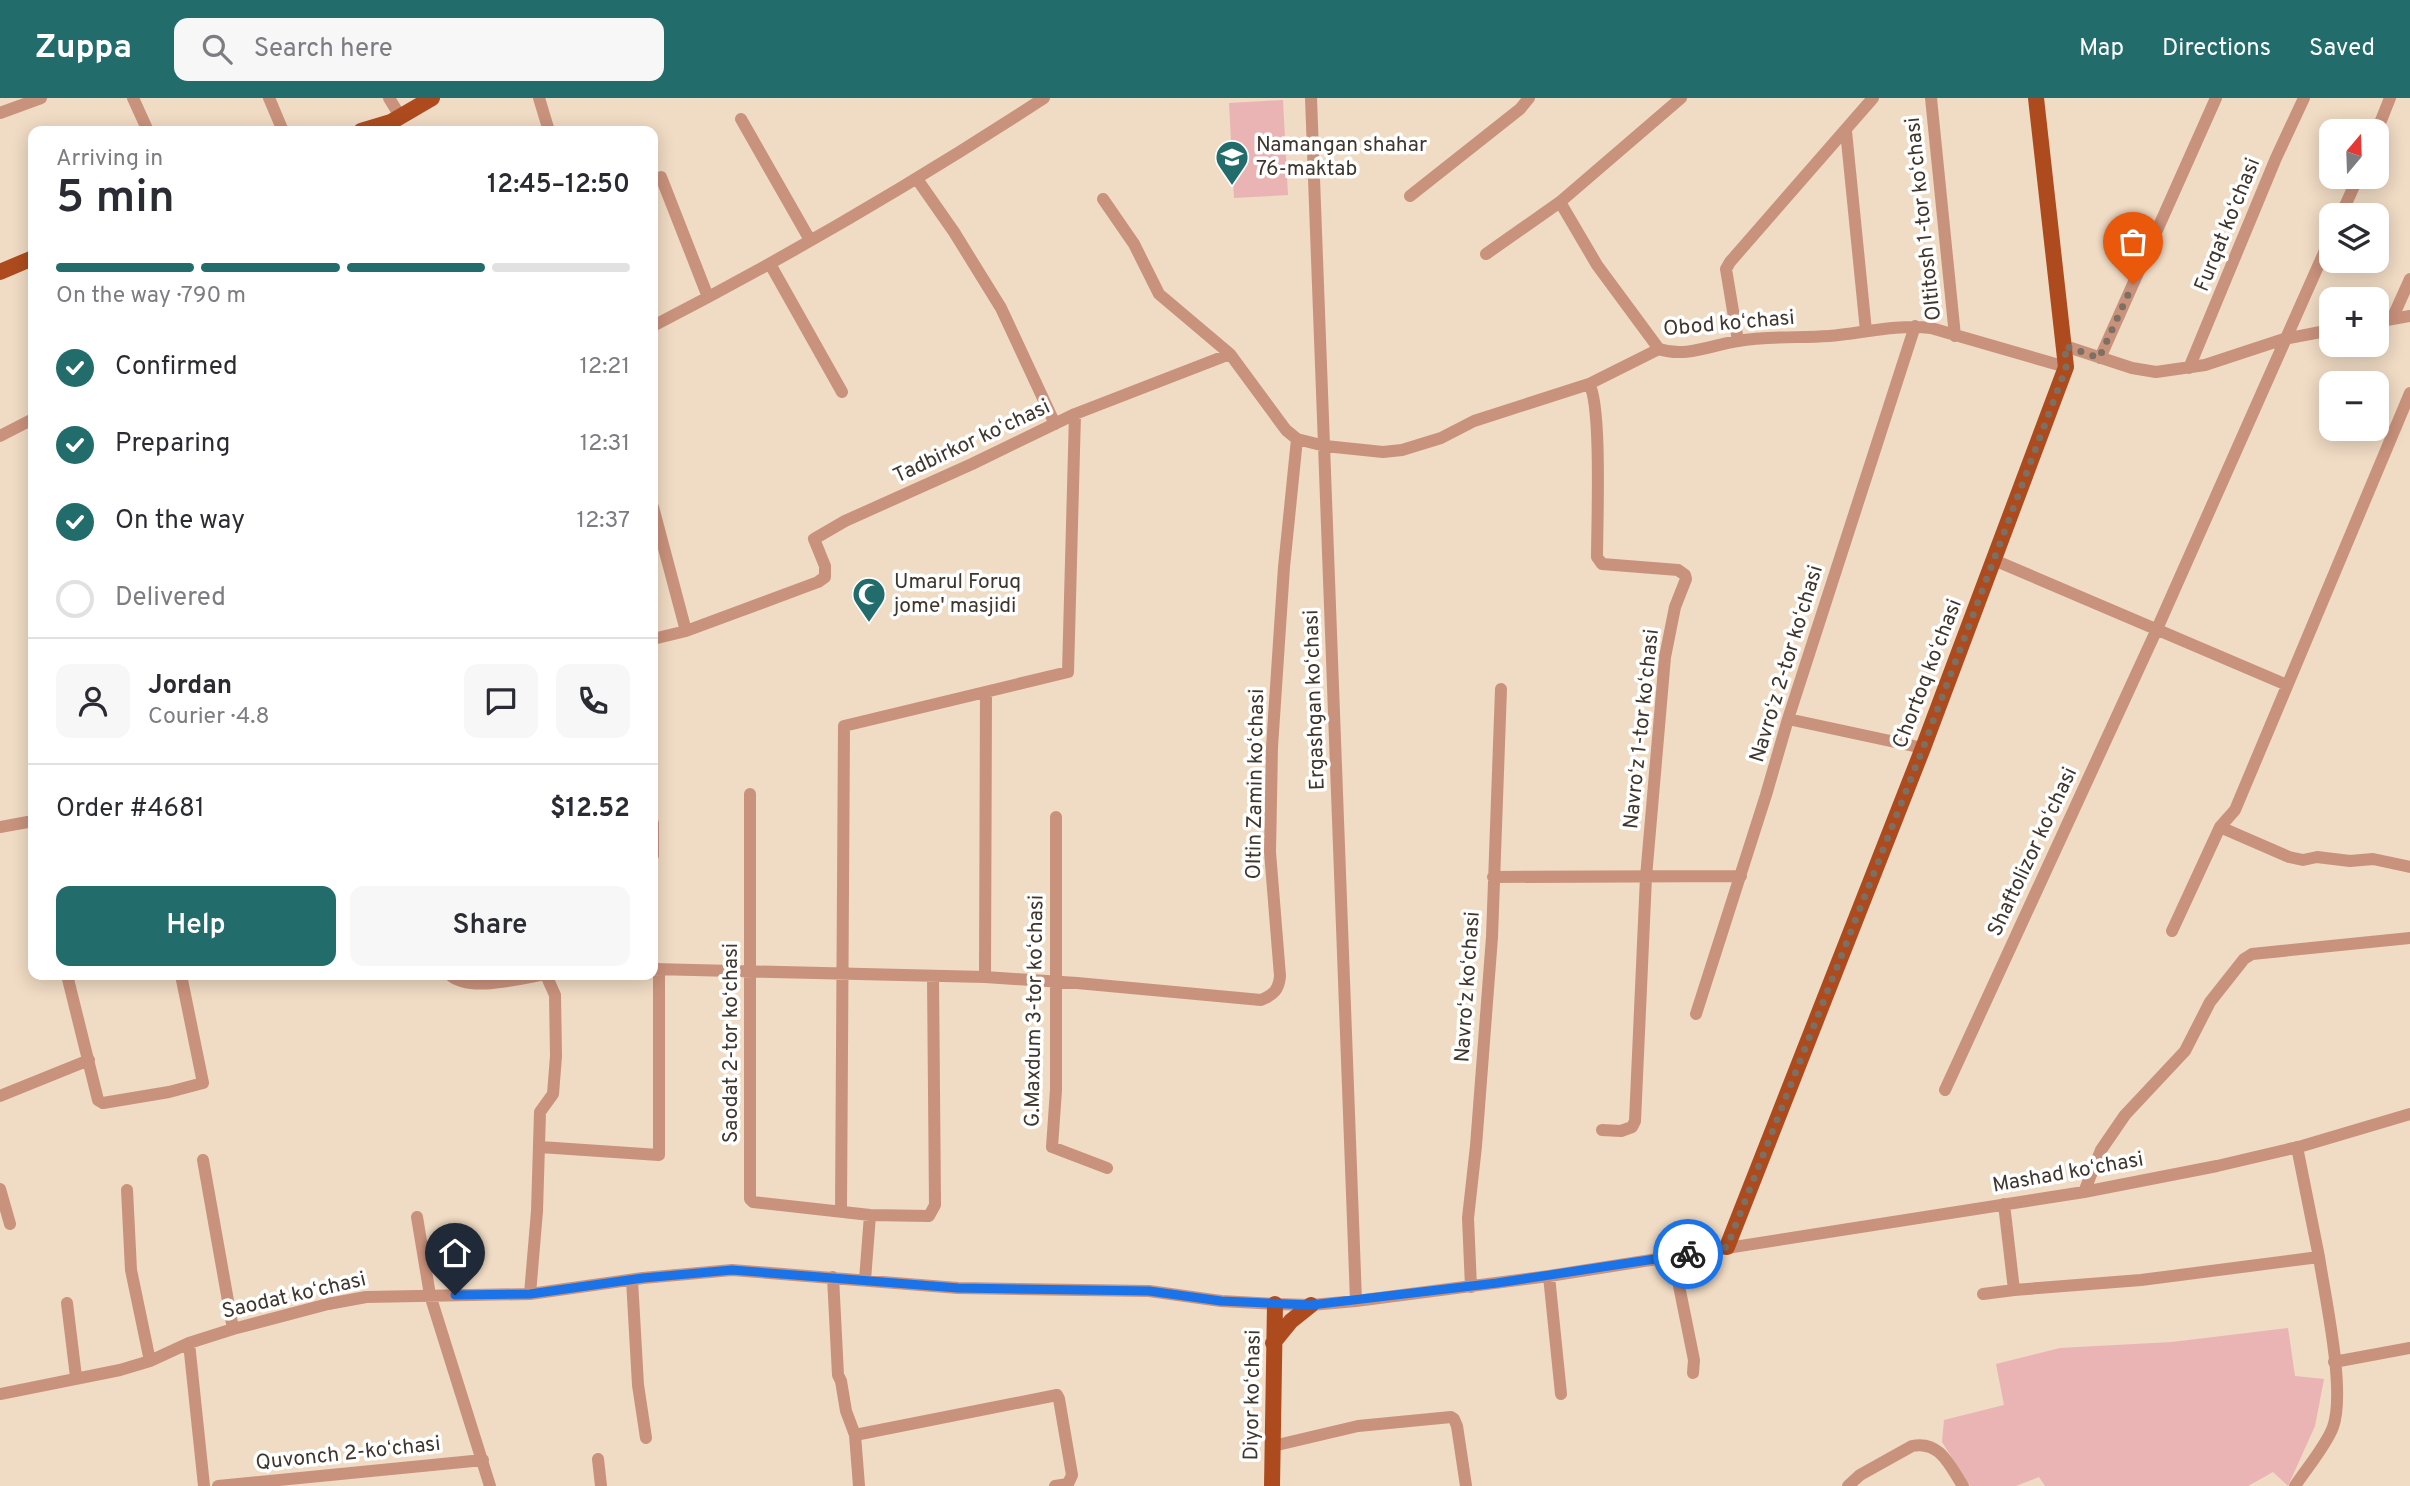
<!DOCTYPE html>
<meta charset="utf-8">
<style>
body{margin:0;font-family:Overpass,sans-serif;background:#f7f7f7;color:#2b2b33;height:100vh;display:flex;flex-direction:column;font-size:26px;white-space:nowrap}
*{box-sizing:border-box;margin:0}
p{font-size:23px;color:#7c7c81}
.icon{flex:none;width:38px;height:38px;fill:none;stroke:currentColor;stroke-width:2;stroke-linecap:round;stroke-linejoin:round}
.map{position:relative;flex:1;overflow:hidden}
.sheet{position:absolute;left:28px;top:28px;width:630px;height:854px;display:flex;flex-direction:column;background:#fff;border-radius:14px;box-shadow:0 4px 18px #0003}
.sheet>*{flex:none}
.needle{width:46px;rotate:19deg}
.buttons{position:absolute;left:2319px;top:21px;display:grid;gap:14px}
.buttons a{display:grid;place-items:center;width:70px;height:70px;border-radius:14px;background:#fff;box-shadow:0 4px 18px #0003;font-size:35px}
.pin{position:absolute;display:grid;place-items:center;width:60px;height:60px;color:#fff;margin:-72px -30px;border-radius:50% 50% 50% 0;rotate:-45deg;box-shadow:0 0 7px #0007}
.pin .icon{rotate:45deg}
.courier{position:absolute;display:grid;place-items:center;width:70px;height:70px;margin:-35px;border:5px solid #1a73e8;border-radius:50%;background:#fff;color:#222;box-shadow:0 2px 9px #0007}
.overview em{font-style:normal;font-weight:600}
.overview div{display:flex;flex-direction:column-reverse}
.overview{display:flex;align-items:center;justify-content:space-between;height:119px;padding:0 28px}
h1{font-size:46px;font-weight:600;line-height:52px}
.bar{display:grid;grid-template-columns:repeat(4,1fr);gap:10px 7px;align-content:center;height:84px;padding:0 28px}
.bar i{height:9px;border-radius:5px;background:#e1e1e2}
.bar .on{background:#226d6c}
.bar p{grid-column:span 4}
.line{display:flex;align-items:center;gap:18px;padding:0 28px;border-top:2px solid #e1e1e2}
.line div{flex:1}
.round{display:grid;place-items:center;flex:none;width:74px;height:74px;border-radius:14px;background:#f7f7f7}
ol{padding:0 28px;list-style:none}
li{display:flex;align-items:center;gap:21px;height:77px}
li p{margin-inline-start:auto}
li .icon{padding:7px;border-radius:50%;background:#226d6c;color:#fff;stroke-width:4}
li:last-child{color:#7c7c81}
li i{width:38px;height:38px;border:4px solid #e1e1e2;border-radius:50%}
.action{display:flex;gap:14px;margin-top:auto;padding:14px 28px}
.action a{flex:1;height:80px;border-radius:14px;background:#226d6c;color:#fff;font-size:28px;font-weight:600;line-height:80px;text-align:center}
.action a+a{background:#f7f7f7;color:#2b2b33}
header{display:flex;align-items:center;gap:42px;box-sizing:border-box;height:98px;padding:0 35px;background:#226d6c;color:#fff}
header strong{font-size:33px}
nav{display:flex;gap:38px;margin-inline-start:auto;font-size:24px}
.search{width:490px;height:63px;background:#f7f7f7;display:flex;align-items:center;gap:18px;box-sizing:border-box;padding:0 24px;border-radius:14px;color:#7c7c81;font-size:26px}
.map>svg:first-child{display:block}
.green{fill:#eab3b4}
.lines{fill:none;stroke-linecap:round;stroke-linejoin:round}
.minor{stroke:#c9927c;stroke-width:12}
.major{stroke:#ad4b1e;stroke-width:16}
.done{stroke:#7d7062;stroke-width:7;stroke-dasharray:0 12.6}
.route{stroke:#1a73e8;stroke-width:9}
.labels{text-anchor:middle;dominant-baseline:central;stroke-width:7;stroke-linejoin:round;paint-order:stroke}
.poi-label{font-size:21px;fill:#3f362d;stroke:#fff;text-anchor:start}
.street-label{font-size:21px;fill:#3f362d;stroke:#fff}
</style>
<header>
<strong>Zuppa</strong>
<div class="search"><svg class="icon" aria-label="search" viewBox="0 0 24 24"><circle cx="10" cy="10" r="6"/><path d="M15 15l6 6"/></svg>Search here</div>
<nav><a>Map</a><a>Directions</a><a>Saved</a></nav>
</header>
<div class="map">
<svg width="2410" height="1388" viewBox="0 0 2410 1388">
<rect width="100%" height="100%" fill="#f0dbc4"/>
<path class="green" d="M1283,2L1288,97L1234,100L1229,5Z
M2288,1230L2295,1278L2324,1281L2315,1328L2288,1388L2273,1374L2248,1388H2045L2039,1379L2016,1388H1970L1942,1344L1944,1322L2004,1307L1996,1266L2060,1250L2172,1244Z"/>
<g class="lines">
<path class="minor" d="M133,0L148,33
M269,0L283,33
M389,0L400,18
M539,0L549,33
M1311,0L1356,1203
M1931,0L1955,238
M0,15L41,0
M741,21L810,142
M1846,33L1866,233
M2376,35L2390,0
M661,79L708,199
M917,81L954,134L1001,210L1055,326
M1410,98L1520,11L1529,0
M1103,101L1134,146L1159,196L1230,256
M1560,104L1597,167L1659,251
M2341,117L2358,79
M1486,156L1560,104L1681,0
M770,166L842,294
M2392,221L2410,181
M2376,224L2410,218
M653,228C787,159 917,83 1044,0
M1738,243L1726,171L1730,164L1873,0
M2065,248L2132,270L2156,274L2205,267L2284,241L2331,232
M2100,260L2216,0
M2189,270L2276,60L2304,0
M1589,286C1602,306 1597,428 1597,459L1602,466L1678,472L1685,477L1686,481L1675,509L1665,559L1646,779L1635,1023L1632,1029L1621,1033L1602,1032
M0,338L33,321
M653,409L686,533
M1994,462L2287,587
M653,541L686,533L818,484L825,479V468L814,441L845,423L972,366L1075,316L1230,256L1286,332L1297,341L1325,348L1383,354L1402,352L1441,340L1474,323L1589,286L1659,251C1686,260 1711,247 1738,243C1768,238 1799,240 1829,238C1863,235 1897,226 1931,230L2066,269
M1788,621L1923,650
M750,696V1101L753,1104L870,1117L929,1118L935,1107L933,879
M1056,719V992L1052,1049L1107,1070
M0,729L33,723
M2220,729L2289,759L2303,762L2317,759L2350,763L2373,761L2410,769
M653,758V725
M1493,779L1741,778
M2172,833L2220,729L2235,712L2410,295
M653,871L985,879L1077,885L1261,902C1273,897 1279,892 1280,878L1270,754L1272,649L1284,469L1297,341
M67,877L98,1002L103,1005L169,994L203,985L181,877
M450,877C469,894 517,881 541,877
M985,879L986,594
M1696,916L1766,697L1788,621L1915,228
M1945,992L2157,531L2331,139
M0,998L89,962
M540,1049L659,1057V871
M203,1062L233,1231
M0,1091L10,1126
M127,1092L131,1172L150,1263
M2084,1094L2101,1052L2125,1017L2185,953L2210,904L2244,861L2252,856L2410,840
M2004,1106L2014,1192L2141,1182L2319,1159L2297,1049
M841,1113L844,628L1068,574L1075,316
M417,1119L430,1197L490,1388
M1673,1158L1694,1262L1693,1275
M1549,1178L1561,1296
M833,1179L838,1277L841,1283L846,1313L855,1337L859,1388
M632,1182L638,1287L646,1340
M865,1182L870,1117
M1471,1189L1468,1120L1476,1048L1492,839L1501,591
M530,1196L537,1113L540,1014L553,996L556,958L555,897L546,877
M1983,1196L2014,1192
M67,1205L76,1279
M189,1245L204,1388
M2334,1264L2410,1250
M0,1296L120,1272L150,1263L189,1245L233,1231L328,1206L366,1199L530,1196L643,1180L732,1172L958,1190L1149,1193L1221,1203L1275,1206L1311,1207L1356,1203L1549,1178L2084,1094L2217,1068L2302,1048L2410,1016
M855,1337L1057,1297L1059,1301L1072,1377L1068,1386L1055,1388
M1273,1348L1358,1328L1451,1319L1454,1321L1457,1328L1466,1388
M598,1361L601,1388
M218,1388L483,1362
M1848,1388L1860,1377L1912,1348C1940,1342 1950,1368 1963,1388
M2295,1388C2306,1371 2326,1348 2333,1329C2346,1293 2325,1199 2319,1159"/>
<path class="major" d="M361,33L391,24L432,0
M0,174L33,160
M1727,1149L1923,650L2066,269L2036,0
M1273,1245L1291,1223L1311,1207
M1272,1388L1275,1206"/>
</g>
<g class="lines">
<path class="done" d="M1688,1156L1727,1149L1923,650L2066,270L2065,248L2099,260L2133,186"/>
<path class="route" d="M455,1197L530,1196L643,1180L732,1172L958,1190L1149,1193L1221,1203L1311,1207L1497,1185L1688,1156"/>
</g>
<defs>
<symbol id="school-pin" viewBox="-11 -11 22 30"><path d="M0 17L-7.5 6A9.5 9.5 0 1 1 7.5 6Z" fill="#226d6c" stroke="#fff"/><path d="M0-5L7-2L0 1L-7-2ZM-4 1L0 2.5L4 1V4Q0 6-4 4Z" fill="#fff"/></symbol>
<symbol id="mosque-pin" viewBox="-11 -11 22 30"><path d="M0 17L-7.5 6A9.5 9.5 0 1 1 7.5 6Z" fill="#226d6c" stroke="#fff"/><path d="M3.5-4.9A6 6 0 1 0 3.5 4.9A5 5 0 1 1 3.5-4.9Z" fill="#fff"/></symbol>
</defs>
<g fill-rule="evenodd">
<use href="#school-pin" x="1213" y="40" width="38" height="52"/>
<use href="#mosque-pin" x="850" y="477" width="38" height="52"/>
</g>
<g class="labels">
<g class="poi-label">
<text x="1256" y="47">Namangan shahar<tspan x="1256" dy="24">76-maktab</tspan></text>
<text x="894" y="484">Umarul Foruq<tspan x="894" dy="24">jome' masjidi</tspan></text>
</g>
<g class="street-label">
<text transform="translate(1924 121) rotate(-96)">Oltitosh 1-tor koʻchasi</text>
<text transform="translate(2228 127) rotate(-68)">Furqat koʻchasi</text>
<text transform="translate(1729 226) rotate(-5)">Obod koʻchasi</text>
<text transform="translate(972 344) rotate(-25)">Tadbirkor koʻchasi</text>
<text transform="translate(1787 566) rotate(-73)">Navroʻz 2-tor koʻchasi</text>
<text transform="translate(1928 576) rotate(-69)">Chortoq koʻchasi</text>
<text transform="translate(1315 602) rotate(-92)">Ergashgan koʻchasi</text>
<text transform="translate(1642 631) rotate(-84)">Navroʻz 1-tor koʻchasi</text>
<text transform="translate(1256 686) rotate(-89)">Oltin Zamin koʻchasi</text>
<text transform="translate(2033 754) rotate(-65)">Shaftolizor koʻchasi</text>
<text transform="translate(1468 889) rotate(-86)">Navroʻz koʻchasi</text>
<text transform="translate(1035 913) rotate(-89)">G.Maxdum 3-tor koʻchasi</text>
<text transform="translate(731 945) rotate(-90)">Saodat 2-tor koʻchasi</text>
<text transform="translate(2068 1075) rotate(-10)">Mashad koʻchasi</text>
<text transform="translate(294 1198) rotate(-13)">Saodat koʻchasi</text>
<text transform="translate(1253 1297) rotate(-89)">Diyor koʻchasi</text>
<text transform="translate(348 1356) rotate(-6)">Quvonch 2-koʻchasi</text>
</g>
</g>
</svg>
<div class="buttons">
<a><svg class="needle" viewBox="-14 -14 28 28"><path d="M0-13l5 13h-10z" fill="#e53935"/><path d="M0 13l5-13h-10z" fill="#7c7c81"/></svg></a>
<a><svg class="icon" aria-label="layers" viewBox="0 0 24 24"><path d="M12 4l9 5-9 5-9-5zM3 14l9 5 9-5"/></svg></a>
<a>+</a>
<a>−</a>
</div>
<div class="pin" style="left:2133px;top:186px;background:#ea580c"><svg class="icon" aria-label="bag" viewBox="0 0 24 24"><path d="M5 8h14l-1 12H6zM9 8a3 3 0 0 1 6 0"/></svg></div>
<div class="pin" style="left:455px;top:1197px;background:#1f2937"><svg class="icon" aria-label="home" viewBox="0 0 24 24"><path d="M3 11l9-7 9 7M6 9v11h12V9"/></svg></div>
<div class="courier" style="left:1688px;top:1156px"><svg class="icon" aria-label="bike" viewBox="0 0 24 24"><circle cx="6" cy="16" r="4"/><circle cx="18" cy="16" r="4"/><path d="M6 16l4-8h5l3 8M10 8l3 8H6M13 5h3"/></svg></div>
<section class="sheet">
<div class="overview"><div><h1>5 min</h1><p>Arriving in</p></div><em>12:45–12:50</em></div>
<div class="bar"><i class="on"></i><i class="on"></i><i class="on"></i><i></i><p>On the way · 790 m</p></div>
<ol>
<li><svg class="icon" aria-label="check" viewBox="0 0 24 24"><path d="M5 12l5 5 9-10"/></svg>Confirmed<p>12:21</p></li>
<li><svg class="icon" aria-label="check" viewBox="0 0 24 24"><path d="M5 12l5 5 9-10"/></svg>Preparing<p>12:31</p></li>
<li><svg class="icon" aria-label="check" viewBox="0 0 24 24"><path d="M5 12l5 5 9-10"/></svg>On the way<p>12:37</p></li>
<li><i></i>Delivered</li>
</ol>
<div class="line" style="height:126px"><a class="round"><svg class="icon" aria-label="person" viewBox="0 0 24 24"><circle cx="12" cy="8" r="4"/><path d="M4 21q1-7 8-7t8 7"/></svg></a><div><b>Jordan</b><p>Courier · 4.8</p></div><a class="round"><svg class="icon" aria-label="chat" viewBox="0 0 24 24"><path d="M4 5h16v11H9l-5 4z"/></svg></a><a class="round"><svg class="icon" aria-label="phone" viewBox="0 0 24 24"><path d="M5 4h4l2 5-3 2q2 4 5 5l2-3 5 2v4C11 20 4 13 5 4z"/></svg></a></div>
<div class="line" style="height:91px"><div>Order #4681</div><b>$12.52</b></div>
<div class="action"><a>Help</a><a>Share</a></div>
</section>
</div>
